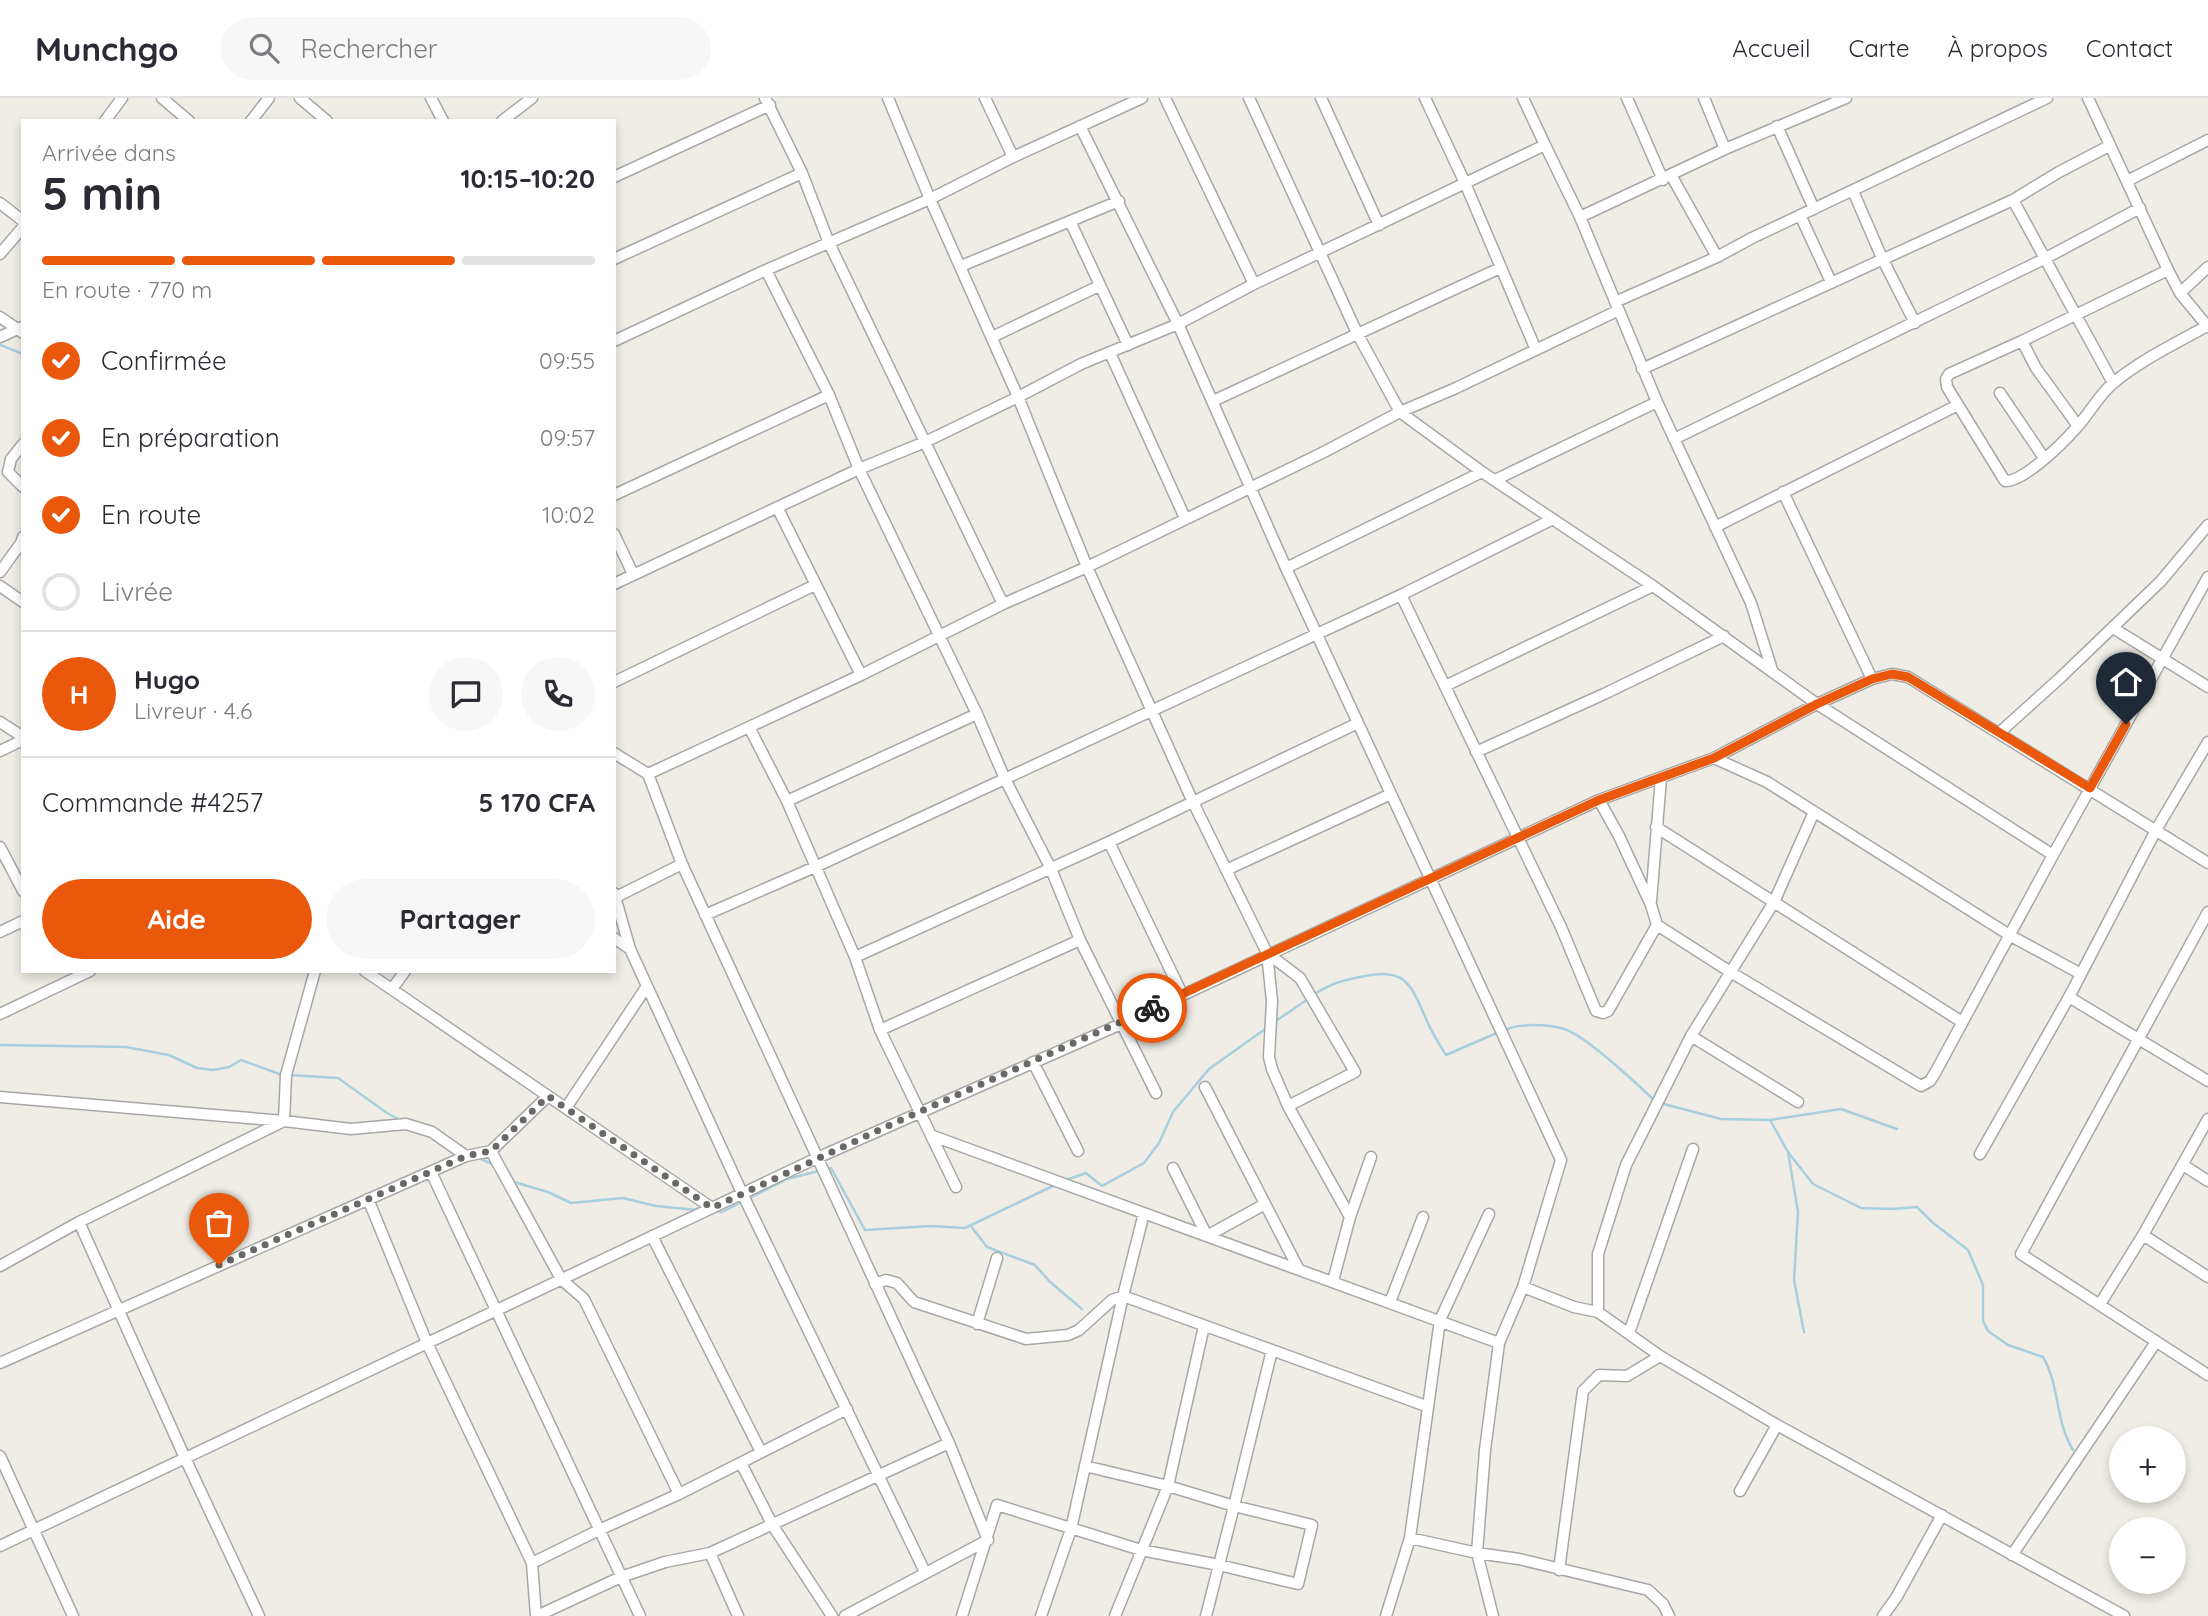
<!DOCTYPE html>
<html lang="fr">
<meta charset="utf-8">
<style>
body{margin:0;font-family:Quicksand,sans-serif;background:#f7f7f7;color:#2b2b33;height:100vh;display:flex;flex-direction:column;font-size:26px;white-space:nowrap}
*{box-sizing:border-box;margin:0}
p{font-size:23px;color:#7c7c81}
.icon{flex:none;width:38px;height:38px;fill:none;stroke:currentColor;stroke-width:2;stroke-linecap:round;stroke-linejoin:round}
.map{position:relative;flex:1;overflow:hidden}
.details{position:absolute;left:21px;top:21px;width:595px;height:854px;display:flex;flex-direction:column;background:#fff;border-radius:0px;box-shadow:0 4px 10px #0003}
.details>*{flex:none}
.fabs{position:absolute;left:2109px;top:1328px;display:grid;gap:14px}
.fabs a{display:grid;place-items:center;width:77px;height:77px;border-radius:50%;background:#fff;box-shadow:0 4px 10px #0003;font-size:35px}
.pin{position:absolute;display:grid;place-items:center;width:60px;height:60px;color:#fff;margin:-72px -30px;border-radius:50% 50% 50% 0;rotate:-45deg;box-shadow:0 0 7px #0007}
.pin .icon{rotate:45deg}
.courier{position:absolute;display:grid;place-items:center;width:70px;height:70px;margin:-35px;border:5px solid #ea580c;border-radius:50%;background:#fff;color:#222;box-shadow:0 2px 9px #0007}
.summary em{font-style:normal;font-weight:700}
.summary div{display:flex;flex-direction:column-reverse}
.summary{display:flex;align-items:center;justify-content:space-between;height:119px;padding:0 21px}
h1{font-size:46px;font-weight:700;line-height:52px}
.bar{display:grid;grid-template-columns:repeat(4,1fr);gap:10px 7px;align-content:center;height:84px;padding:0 21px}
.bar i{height:9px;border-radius:5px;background:#e1e1e2}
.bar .current{background:#ea580c}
.bar p{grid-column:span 4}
.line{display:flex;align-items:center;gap:18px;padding:0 21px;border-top:2px solid #e1e1e2}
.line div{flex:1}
.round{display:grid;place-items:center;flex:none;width:74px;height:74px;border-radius:37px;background:#f7f7f7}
ol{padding:0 21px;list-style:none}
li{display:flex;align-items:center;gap:21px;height:77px}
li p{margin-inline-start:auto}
li .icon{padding:7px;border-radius:50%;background:#ea580c;color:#fff;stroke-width:4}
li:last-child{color:#7c7c81}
li i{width:38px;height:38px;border:4px solid #e1e1e2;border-radius:50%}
.cta{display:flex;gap:14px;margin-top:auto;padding:14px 21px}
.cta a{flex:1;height:80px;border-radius:42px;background:#ea580c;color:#fff;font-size:28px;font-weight:700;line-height:80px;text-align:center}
.cta a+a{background:#f7f7f7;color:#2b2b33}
header{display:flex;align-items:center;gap:42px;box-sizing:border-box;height:98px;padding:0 35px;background:#fff;border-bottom:2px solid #e1e1e2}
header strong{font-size:33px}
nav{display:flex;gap:38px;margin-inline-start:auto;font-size:24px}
.search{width:490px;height:63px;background:#f7f7f7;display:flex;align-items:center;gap:18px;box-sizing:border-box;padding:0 24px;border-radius:38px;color:#7c7c81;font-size:26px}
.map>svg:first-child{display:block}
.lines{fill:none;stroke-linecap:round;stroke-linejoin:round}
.stream{stroke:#a7cfdd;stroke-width:2.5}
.minor-casing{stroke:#a7a7a7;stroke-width:13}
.minor{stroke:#fff;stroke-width:10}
.done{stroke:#696865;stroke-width:7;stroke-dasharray:0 12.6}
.route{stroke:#ea580c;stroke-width:9}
</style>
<header>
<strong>Munchgo</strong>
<div class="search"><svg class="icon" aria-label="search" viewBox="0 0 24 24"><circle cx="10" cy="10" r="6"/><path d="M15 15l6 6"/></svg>Rechercher</div>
<nav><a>Accueil</a><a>Carte</a><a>À propos</a><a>Contact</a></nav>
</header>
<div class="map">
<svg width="2208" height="1518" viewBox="0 0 2208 1518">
<rect width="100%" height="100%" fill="#f0ede6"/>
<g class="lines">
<path class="stream" d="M0,247L23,256
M1313,897C1333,884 1342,883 1365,878C1408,869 1412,890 1427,923C1432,935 1439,946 1446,957L1499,934
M1273,925L1308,901
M1505,932C1520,925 1548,926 1564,931C1585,937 1636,985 1654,1002
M0,947L126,949L169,957L197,970L213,972L229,969L241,962L282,977
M289,977L338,980L387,1015L402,1023
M1660,1005L1721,1021L1770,1022L1788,1054L1813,1086L1861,1110L1892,1111L1917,1109L1932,1124L1968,1152L1983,1187V1223L1988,1233L2008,1247L2043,1259C2060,1288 2055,1323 2073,1352
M1770,1022L1841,1011L1897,1031
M1788,1054L1798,1114L1794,1182L1804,1234
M477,1059L496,1068
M512,1081L514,1084L548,1094L571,1105L623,1100L656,1108L697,1112
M1066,1082L1086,1075L1102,1088L1144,1065L1159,1045L1173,1014L1209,971L1268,929
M714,1113L722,1114L787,1081L831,1070L865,1132L931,1128L965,1130L1057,1086
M971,1128L987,1149L1035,1167L1050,1184L1082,1211"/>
<defs>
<path id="minor" d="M162,0L189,23
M300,0L327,23
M431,0L443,23
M765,0L802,75L829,145L1003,506
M888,0L930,101L1018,299L1087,469L1192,702L1267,855L1272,903L1269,959L1272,971L1288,1008L1350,1119
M985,0L1013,59
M1165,0L1254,186
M1249,0L1357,235L1400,314L1482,374L1653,488L1817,606L2053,757
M1321,0L1379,127
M1425,0L1465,85L1536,252
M1627,0L1663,82
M1704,0L1725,51
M2088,0L2168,172L2180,195L2208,229
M105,23L122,0
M251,23L269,0
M502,23L532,0
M1080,28L1178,226L1286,470L1561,1062L1523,1189L1499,1245L1485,1352L1477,1455L1493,1518
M1777,28L1814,111
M1545,47L1580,119L1657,304L1751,505L1772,572
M1671,77L1717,159
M614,79L770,7
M2127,83L2208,42
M1853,93L1882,160L1915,225
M2013,102L2113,285
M0,105L23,123
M1800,117L1831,184
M1580,119L1725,51L1846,0
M1070,123L1128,247
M0,156L23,129
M614,161L802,75
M961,168L1119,103
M766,172L829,297L859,371L977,616L1005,681L1051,771L1080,842L1156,995
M2168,172L2022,243L1949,276L1946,281L1947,289L2003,380L2005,383C2024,384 2064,344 2077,329C2089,316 2097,300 2111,287C2137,264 2176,245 2207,228
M2180,195L2208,169
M1615,204L1717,159L1752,140L2047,0
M0,219L23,235
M0,239L22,229
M992,239L1099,188
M614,243L766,172L930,101L1013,59L1142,0
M2022,243L2036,270L2078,328
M1110,255L1185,420
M1642,271L2013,102L2059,74L2109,48
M2000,295L2044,360
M1213,303L1500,170
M1674,341L2044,161L2140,110
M23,346L11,361L8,374L23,389
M1495,382L1657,304
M1783,394L1872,581
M614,397L829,297
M777,409L861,577
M1715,429L1958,307
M614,436L633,476
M1286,470L1482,374
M0,474L21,445L23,439
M614,486L859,371L925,344L1018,299L1081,266L1178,226L1254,186L1545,47L1523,0
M0,488L23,504
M1401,497L1561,829L1596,913L1603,915L1608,913L1657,827
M2113,530L2208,589
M614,584L815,487
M1445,588L1653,488
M0,624L23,639
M749,629L787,703L855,859L880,932L956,1089
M1999,635L2060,580L2161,483L2208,427
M0,653L23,642
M1476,654L1604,596L1724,538
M614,655L648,676L682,766L949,1345L988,1442L845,1518
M1714,660L1767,684L2011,838L2081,876
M648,676L861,577L1003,506L1087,469L1322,355L1400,314L1456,290L1617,213
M1599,702L1619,738L1651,807L1657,827L1732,875L1921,988L1930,983L1935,975L2053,757L2208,479
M787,703L977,616
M1656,729L1962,924
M1109,744L1182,896
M0,749L23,793
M1226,772L1391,696
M614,795L630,851L742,1095L925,1474
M616,799L682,766
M1651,803L1661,680
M2208,814L2021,1156L2208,1277
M705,817L815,769L1401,497L1553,421
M0,834L23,823
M614,840L630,851
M1267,855L1300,880L1355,974L1288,1008
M855,859L1109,744L1358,625
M365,873L712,1110
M392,891L405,873
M2069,899L2208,983
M0,916L90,873
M880,932L1080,842
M1691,938L1798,1004
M1033,964L1078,1053
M1205,989L1298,1170
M0,999L284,1023L351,1031L406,1026L432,1034L466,1058
M566,1010L647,888
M933,1038L1499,1245
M491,1053L561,1181L584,1201L679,1396
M1980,1056L2069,899L2156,732L2208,644
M2183,1067L2208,1083
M1173,1070L1207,1138L1265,1106
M431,1074L640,1518
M368,1101L427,1245L532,1465L536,1518
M79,1124L185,1360L259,1518
M2143,1137L2208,1179
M652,1138L761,1354
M0,1168L79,1124L284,1023L286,977L315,873
M1333,1183L1350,1119L1371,1059
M875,1186L886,1182L897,1185L914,1204L1026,1241L1068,1237L1079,1232L1112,1202L1123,1198L1426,1308
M1523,1189L1574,1209L1598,1214L1660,1258L1777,1327L2124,1518
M1390,1204L1423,1119
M2100,1206L2143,1137L2208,1021
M1598,1214V1156L1626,1067L1691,938L1774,804L1814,714
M977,1226L997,1160
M1629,1235L1693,1051
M0,1265L466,1058L491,1053L548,998
M0,1358L73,1518
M741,1365L773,1428L832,1518
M1085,1368L1168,1388L1204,1228
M1740,1393L1777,1327
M1410,1440L1477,1455L1519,1461L1648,1492L1663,1506L1669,1518
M0,1448L817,1060L1121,926L1599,702L1714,660L1817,606L1872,581L1892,576L1908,579L2208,765
M710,1455L738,1518
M2012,1457L2156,1244
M532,1465L599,1432L679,1396L847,1311
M1559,1472L1583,1293L1599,1277L1627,1278L1660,1258
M537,1518L621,1479L665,1464L710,1455L949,1345
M962,1518L997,1407L1141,1452L1219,1467L1298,1486L1312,1427L1234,1408L1206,1518
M1041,1518L1071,1431L1123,1198L1144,1115
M1115,1518L1168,1388L1234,1408L1272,1252
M1386,1518L1410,1440L1440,1222L1489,1116
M1883,1518L1896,1500L1942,1417"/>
</defs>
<use href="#minor" class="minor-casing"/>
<use href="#minor" class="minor"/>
</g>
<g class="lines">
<path class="done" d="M219,1167L466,1058L491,1053L548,998L712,1110L892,1026L1152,910"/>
<path class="route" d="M1152,910L1599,702L1714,660L1817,606L1872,581L1892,576L1908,579L2090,690L2126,626"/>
</g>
</svg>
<div class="fabs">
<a>+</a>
<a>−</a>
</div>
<div class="pin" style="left:219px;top:1167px;background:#ea580c"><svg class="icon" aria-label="bag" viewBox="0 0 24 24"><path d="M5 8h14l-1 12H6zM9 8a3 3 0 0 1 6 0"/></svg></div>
<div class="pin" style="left:2126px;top:626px;background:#1f2937"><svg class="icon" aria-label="home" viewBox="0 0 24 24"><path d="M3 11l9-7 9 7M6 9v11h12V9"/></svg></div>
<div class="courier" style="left:1152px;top:910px"><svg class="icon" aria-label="bike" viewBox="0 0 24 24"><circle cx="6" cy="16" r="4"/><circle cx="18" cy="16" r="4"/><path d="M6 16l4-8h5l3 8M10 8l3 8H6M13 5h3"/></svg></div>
<section class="details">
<div class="summary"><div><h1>5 min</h1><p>Arrivée dans</p></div><em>10:15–10:20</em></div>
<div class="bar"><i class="current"></i><i class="current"></i><i class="current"></i><i></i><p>En route · 770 m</p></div>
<ol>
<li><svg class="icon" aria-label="check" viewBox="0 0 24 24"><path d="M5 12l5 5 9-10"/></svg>Confirmée<p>09:55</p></li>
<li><svg class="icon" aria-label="check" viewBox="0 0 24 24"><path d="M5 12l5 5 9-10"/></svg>En préparation<p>09:57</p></li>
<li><svg class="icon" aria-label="check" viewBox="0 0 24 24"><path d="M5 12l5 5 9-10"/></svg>En route<p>10:02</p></li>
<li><i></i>Livrée</li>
</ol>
<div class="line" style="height:126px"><b class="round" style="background:#ea580c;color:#fff">H</b><div><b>Hugo</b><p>Livreur · 4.6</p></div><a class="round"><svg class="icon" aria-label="chat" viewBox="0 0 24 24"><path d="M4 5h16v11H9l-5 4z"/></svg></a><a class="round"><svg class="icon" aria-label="phone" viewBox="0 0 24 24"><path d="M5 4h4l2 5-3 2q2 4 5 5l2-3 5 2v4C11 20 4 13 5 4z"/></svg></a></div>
<div class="line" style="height:91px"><div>Commande #4257</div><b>5 170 CFA</b></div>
<div class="cta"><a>Aide</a><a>Partager</a></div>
</section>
</div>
